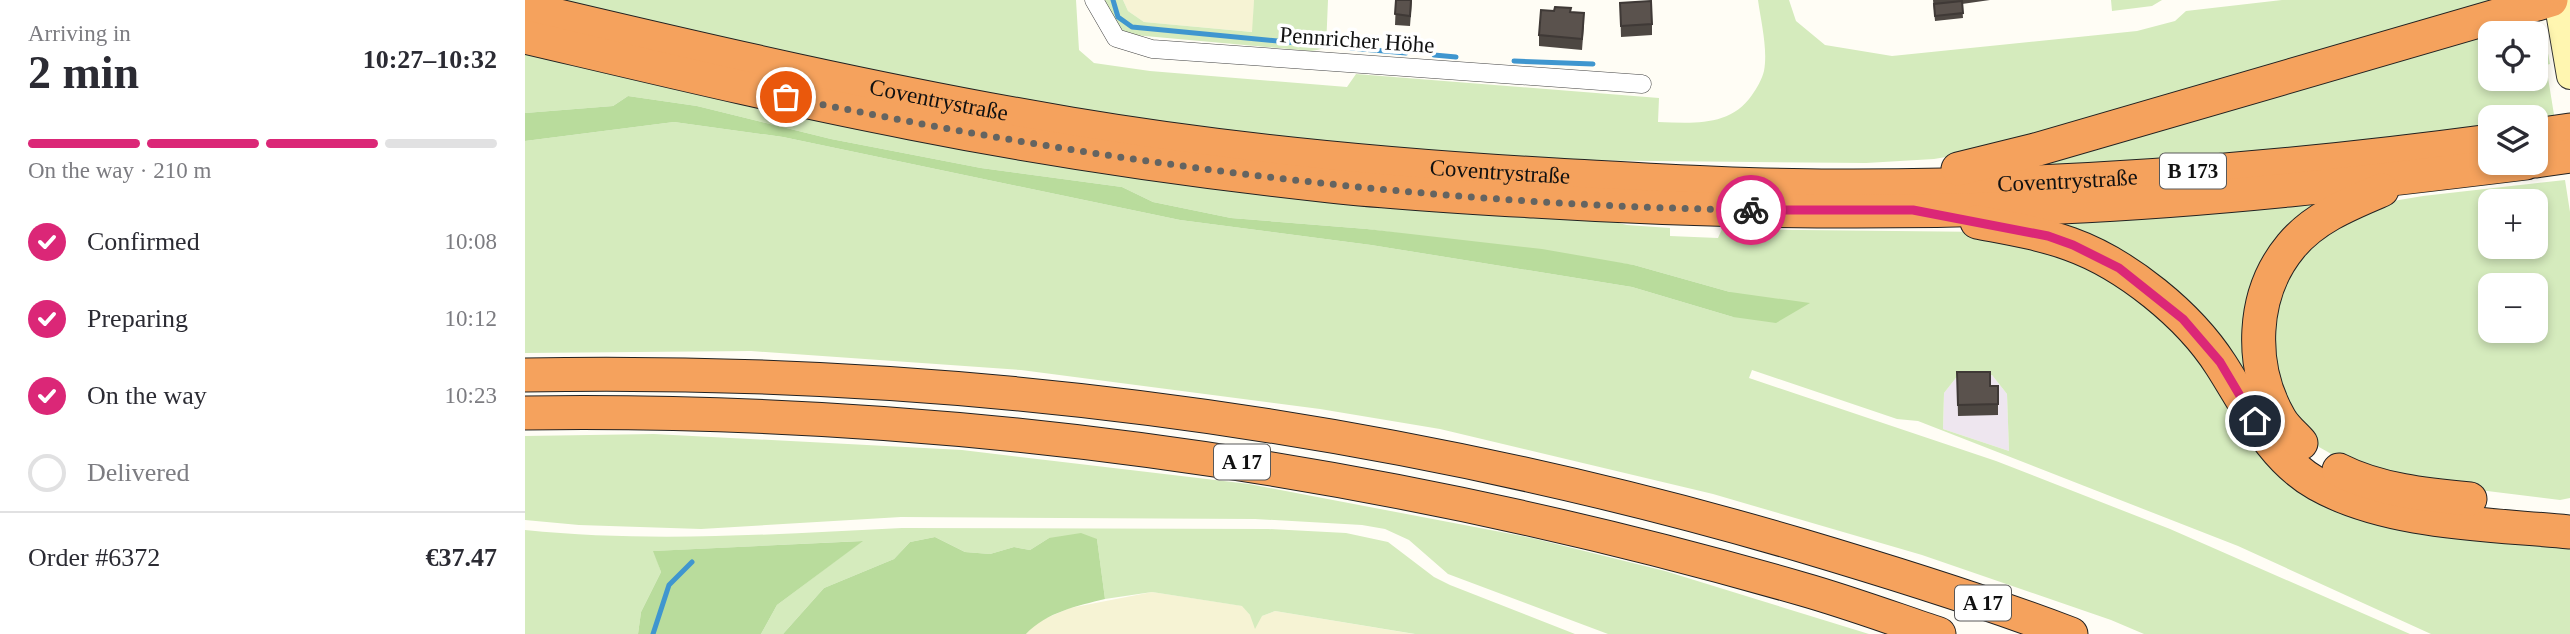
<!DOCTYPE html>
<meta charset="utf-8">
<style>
body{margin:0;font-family:"Times New Roman",serif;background:#f2f2f3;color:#2b2b33;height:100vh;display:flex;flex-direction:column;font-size:26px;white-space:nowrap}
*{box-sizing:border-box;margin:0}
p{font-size:23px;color:#7c7c81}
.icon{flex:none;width:38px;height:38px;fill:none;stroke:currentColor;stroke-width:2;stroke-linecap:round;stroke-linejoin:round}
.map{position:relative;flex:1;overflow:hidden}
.side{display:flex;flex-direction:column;background:#fff;width:525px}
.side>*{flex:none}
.buttons{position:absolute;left:1953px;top:21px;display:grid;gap:14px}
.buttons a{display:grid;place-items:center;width:70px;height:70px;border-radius:14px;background:#fff;box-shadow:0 4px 10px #0003;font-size:35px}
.pin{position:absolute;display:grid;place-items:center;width:60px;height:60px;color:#fff;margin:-30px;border:4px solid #fff;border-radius:50%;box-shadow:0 2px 7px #0007}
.courier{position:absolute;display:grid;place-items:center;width:70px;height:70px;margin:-35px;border:5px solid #db2777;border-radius:50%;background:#fff;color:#222;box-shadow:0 2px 9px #0007}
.summary em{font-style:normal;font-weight:800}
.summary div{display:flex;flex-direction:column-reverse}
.summary{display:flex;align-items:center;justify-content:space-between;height:119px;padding:0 28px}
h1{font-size:46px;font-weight:800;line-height:52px}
.bar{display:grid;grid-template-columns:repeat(4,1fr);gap:10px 7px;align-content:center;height:84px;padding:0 28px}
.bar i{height:9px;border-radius:5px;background:#e1e1e2}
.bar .selected{background:#db2777}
.bar p{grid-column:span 4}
.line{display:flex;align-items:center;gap:18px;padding:0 28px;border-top:2px solid #e1e1e2}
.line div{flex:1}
ol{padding:0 28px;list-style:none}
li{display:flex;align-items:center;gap:21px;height:77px}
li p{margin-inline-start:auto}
li .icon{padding:7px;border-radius:50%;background:#db2777;color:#fff;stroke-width:4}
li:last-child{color:#7c7c81}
li i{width:38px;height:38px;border:4px solid #e1e1e2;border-radius:50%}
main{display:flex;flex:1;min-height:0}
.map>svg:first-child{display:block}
.industrial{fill:#eee6ef}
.farmland{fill:#f6f3d4}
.green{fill:#d5ebbd;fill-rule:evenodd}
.forest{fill:#b9dc9c}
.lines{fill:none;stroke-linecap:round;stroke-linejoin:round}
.stream{stroke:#3f96cf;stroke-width:5}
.street-casing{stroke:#444;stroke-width:19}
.secondary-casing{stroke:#333;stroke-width:28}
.highway-casing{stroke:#222;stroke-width:35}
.street{stroke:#fff;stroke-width:18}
.secondary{stroke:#fff6b0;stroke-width:26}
.highway{stroke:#f5a25d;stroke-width:33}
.wall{fill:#4d4742}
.building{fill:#5a524d;stroke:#3f3936;stroke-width:2}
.done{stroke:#646461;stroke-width:7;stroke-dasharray:0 12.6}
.route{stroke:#db2777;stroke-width:9}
.labels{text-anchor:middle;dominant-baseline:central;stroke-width:7;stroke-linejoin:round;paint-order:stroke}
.shield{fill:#fff;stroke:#585858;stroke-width:2}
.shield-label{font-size:21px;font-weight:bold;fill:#111}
.street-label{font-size:23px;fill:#111;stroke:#fff}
</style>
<main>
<section class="side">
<div class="summary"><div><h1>2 min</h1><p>Arriving in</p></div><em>10:27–10:32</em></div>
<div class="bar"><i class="selected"></i><i class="selected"></i><i class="selected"></i><i></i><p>On the way · 210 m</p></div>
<ol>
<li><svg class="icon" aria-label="check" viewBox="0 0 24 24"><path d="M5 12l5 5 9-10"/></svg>Confirmed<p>10:08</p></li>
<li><svg class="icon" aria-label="check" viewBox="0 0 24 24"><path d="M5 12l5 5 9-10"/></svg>Preparing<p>10:12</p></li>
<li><svg class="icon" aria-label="check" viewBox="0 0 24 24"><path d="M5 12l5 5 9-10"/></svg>On the way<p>10:23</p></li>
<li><i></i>Delivered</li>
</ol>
<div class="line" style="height:91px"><div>Order #6372</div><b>€37.47</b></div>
</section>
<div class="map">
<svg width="2045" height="634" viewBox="0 0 2045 634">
<rect width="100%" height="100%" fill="#fffdf5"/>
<path class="industrial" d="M1434,374L1467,375L1482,394L1484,451L1418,429L1419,393Z"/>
<path class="farmland" d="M598,0H729L728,32L619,22L603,11Z
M627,592L718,606L725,615L737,616L750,611L889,634H501L512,622L545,608Z"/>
<path class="green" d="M11,0H551L554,50L569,63L625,71L822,87L831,74L1134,98L1133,122C1168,123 1205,127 1227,95C1232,88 1237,79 1239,71C1243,49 1236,22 1233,0H1264L1271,21L1300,45L1367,56L1612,31L1650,21L1661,11L1757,0H1979L1493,145L1409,159L1341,163L925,159L540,112Z
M578,0H598L603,11L619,22L727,32L729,0H803L801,48L787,51L609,35L593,29Z
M1586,0H1637L1627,6L1587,11Z
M1999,22C2018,31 2022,44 2025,64L2021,65L2030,121L2011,124V117H1965V129L1812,147L1447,171ZM1965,33H2011V79H1965Z
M0,48L1063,216L1102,225L1145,228V236L1193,238L1197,229L1464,232L1548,253L1653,325L1746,461L2045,544V634H1906L1713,546L1393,421L1372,419L1227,370L1224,378L1471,461L1645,529L1885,634H1619L1586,620L1397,555L1188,494L915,429L795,409L496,370L226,351L0,353V141L149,122L258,137L655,220L846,245L1107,287L1208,317L1205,292L1109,265L842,229L706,218L628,202L597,187L456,168L306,139L172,106L103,96L88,106L0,113ZM1434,374L1467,375L1482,394L1484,451L1418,429L1419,393Z
M2040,180L2045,212V498L2035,500L1881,481L1831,468L1794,447L1776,429L1757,397L1743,342L1762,272L1794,234L1862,202L1898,196ZM1965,201H2011V247H1965ZM1965,285H2011V331H1965Z
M1817,194L1806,206L1726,339L1784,459L1796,468L1943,506L2045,516L1944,512L1793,474L1701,356L1500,217Z
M129,434L437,450L724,484L1007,538L1140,571L1344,634H1083L923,574L884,540L860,529L837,525L730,519L376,517L176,529L54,525L0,520V436Z
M377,528L743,529L821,533L863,542L909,577L925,585L1050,634H890L750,611L737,616L730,629L725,615L717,606L627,592L580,599L572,539L524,538L505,550L489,547L465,554L440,552L410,537L385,542L369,559L299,588L258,634H236L252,605L337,541L129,551L136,572L116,612L113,634H0V530C126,543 251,534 377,528Z"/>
<path class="forest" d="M103,96L172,106L306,139L456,168L597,187L628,202L706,218L842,229L1017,249L1109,265L1205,292L1285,303L1251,323L1208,317L1107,287L846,245L655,220L258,137L149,122L0,141V113L88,106Z
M556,533L572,539L580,599C552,606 522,612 501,634H258L299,588L369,559L385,542L410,537L440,552L465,554L489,547L505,550L524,538Z
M338,541L252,605L236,634H113L116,612L136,572L128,551Z"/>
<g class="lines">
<path class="stream" d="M588,0L593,17L607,27L783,44
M826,48L881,53
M909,55L931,57
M989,61L1068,64
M128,634L144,585L167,562"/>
<defs>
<path id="street" d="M569,0L591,38L627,49L1117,84"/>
<path id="secondary" d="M2032,0L2045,76"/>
<g id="highway">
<path id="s1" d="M0,8C181,51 362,93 546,124C706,151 869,166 1031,175C1124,180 1217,186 1310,186C1528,187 1749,170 1965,141"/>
<path d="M0,37C128,67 256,98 386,123C522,150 659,170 797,185C867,193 939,197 1009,201C1185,212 1361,214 1536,207C1692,200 1846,182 2001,163"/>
<path d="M2011,135L2045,130"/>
<path d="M2011,161L2045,156"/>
<path d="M1433,169L1510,150L2026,0"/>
<path d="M1452,222C1483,228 1515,233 1545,244C1601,264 1664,315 1696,365C1723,407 1746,458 1792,484C1863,524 1964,524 2045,532"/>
<path d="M0,375C434,367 859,423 1275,545C1366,572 1457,600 1546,634"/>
<path d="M0,413C436,407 858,468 1277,589C1323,602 1369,619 1414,634"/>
<path d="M1776,443C1769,435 1760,428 1755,419C1724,366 1726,294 1766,246C1789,218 1824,204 1857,190"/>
<path d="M1814,470C1853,490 1902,495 1945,499"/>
</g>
</defs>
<use href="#street" class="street-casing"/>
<use href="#secondary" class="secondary-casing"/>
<use href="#highway" class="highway-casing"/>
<use href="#street" class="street"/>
<use href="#secondary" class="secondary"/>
<use href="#highway" class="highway"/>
</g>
<path class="wall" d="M871,0H887L885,26L870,25Z
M1408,0H1465L1437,4L1438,18L1410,21Z
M1095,3L1127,24V35L1096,37Z
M1029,11L1046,12L1059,24L1057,50L1014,46V35Z
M1432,372L1465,386H1473V415L1433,416Z"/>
<path class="building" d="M871,0H886L885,16L870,14Z
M1126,1L1127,24L1096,26L1095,3Z
M1437,1L1438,13L1410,16L1409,4Z
M1030,7L1046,8L1045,12L1059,13L1057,39L1014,35L1016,10L1029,11Z
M1432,372H1465V386H1473V404L1433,405Z"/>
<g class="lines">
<path class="done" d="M261,97C581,164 900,205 1226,210"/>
<path class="route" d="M1226,210H1388L1523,236L1548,245L1594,268L1658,319L1695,362L1730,421"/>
</g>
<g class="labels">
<g class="shield">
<rect x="1635" y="153.5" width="66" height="35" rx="5"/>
<rect x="689" y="444.5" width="56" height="35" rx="5"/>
<rect x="1430" y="585.5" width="56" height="35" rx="5"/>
</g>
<g class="shield-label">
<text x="1668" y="171">B 173</text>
<text x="717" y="462">A 17</text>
<text x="1458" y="603">A 17</text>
</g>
<g class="street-label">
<text transform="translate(832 40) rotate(4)">Pennricher Höhe</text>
<text stroke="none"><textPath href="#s1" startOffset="424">Coventrystraße</textPath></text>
<text stroke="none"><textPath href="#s1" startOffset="990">Coventrystraße</textPath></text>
<text stroke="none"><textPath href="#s1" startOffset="1558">Coventrystraße</textPath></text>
</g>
</g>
</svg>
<div class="buttons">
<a><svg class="icon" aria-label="locate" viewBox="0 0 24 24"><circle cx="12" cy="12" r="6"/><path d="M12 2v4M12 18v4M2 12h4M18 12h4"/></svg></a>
<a><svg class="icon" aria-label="layers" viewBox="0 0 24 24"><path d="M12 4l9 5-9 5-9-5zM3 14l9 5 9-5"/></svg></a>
<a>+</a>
<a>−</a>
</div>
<div class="pin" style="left:261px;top:97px;background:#ea580c"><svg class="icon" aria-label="bag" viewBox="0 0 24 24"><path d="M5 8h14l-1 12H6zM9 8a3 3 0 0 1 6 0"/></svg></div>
<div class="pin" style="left:1730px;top:421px;background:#1f2937"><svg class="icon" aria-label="home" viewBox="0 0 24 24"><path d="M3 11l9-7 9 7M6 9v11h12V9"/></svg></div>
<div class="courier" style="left:1226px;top:210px"><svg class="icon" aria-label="bike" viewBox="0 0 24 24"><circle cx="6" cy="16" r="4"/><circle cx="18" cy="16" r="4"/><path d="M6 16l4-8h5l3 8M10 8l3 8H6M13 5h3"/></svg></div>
</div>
</main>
